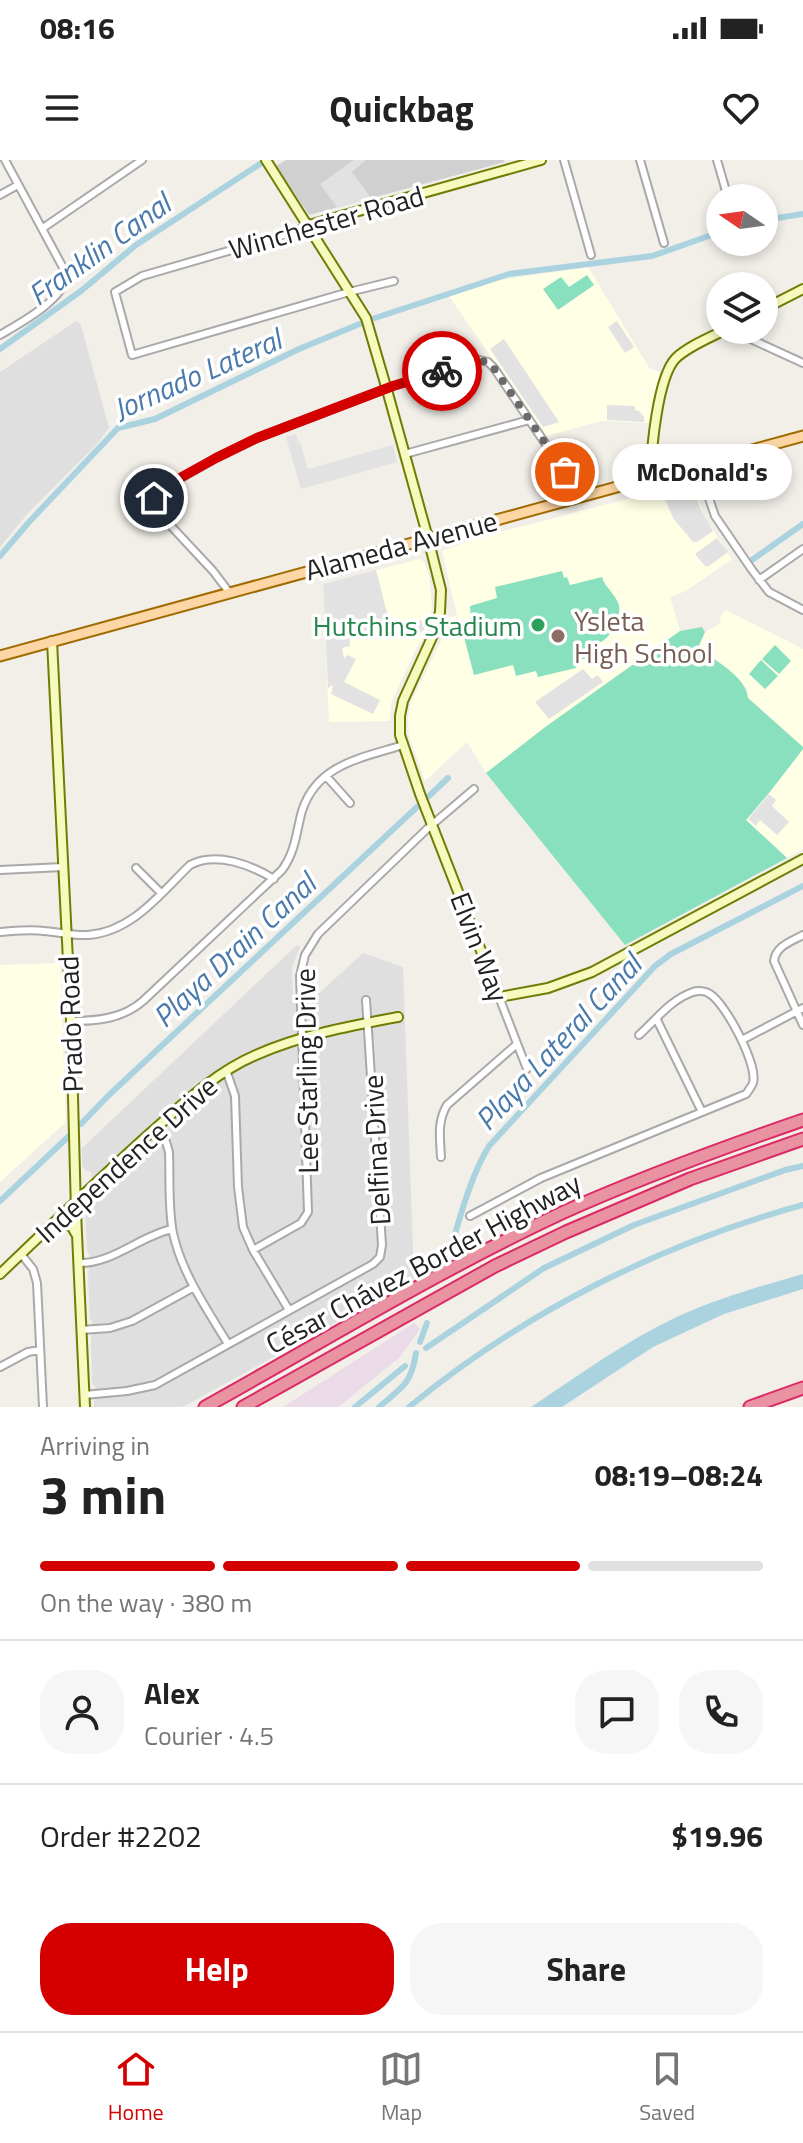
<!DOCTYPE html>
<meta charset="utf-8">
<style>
body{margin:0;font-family:"Titillium Web",sans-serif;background:#f6f6f6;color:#222;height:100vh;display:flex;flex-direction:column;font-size:30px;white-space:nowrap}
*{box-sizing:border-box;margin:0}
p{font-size:26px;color:#767676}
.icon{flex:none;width:44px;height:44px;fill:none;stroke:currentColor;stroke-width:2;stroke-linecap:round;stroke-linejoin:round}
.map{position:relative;height:1247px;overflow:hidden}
.sheet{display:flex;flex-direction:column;background:#fff;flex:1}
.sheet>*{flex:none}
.needle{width:52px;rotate:283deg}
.buttons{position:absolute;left:706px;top:24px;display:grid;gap:16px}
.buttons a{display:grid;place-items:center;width:72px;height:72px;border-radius:50%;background:#fff;box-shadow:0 4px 12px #0003;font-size:40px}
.pin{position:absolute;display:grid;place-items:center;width:68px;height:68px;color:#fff;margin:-34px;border:4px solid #fff;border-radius:50%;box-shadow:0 2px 8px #0007}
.courier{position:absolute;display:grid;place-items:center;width:80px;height:80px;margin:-40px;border:6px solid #d40000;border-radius:50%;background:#fff;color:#222;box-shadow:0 2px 10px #0007}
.bubble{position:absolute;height:56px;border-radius:28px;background:#fff;box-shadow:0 4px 12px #0003;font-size:26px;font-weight:700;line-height:56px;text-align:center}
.summary em{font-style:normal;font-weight:700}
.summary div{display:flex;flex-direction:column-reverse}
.summary{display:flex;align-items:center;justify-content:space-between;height:136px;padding:0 40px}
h1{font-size:52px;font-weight:700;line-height:60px}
.bar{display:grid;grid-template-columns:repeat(4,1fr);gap:12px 8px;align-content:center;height:96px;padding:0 40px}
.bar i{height:10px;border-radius:6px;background:#e0e0e0}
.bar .selected{background:#d40000}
.bar p{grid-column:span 4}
.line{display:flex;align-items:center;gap:20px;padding:0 40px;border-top:2px solid #e0e0e0}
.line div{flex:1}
.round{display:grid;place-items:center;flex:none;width:84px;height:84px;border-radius:32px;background:#f6f6f6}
.primary-button{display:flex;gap:16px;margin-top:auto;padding:16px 40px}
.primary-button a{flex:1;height:92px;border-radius:32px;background:#d40000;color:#fff;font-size:32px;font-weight:700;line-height:92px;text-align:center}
.primary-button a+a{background:#f6f6f6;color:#222}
.status{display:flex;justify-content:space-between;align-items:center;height:56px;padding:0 40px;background:#fff;direction:ltr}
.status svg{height:22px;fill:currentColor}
header{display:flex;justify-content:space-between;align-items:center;height:104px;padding:0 40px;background:#fff;font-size:36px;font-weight:700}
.menu{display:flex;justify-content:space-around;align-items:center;height:112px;border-top:2px solid #e0e0e0;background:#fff;font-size:22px;color:#767676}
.menu a{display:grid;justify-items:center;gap:4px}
.menu .selected{color:#d40000}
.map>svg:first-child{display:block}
.residential{fill:#e0dfdf}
.industrial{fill:#ebdbe8}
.education{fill:#ffffe5}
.religious{fill:#d0d0d0}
.pitch{fill:#88e0be}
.parking{fill:#e2e2e2}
.water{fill:#aad3df}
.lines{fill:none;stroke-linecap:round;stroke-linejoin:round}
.canal{stroke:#aad3df;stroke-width:6}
.street-casing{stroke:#a9a9a9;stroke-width:10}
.secondary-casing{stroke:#707d05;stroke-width:12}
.primary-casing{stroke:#a06b00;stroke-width:13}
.highway-casing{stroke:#dc2a67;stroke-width:15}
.street{stroke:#fff;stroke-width:6}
.secondary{stroke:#f7fabf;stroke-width:8}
.primary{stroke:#fcd6a4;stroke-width:9}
.highway{stroke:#e892a2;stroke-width:11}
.done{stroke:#6b6a68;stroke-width:8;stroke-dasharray:0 14.4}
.route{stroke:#d40000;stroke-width:10}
.leisure-dot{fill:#2e9e5b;stroke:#fff;stroke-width:3}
.education-dot{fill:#8d6e63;stroke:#fff;stroke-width:3}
.labels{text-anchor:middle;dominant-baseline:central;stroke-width:7;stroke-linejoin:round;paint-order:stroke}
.street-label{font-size:28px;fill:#222;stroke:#fff}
.education-label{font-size:28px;fill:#785e54;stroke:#fff;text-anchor:start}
.leisure-label{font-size:28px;fill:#27864d;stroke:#fff;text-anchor:end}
.water-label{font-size:30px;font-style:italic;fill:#4a7aab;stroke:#fff}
</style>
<div class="status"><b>08:16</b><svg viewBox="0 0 49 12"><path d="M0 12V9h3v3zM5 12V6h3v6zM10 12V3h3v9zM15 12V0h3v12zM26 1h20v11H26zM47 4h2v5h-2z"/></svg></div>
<header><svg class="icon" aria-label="menu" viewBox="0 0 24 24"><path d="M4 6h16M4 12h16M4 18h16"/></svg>Quickbag<svg class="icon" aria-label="heart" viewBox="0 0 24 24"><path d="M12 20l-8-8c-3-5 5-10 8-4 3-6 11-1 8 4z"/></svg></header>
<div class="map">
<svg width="803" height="1247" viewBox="0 0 803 1247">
<rect width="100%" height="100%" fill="#f2efe9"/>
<path class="residential" d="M76,161L81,165L109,268L97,284L28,353L0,387V212Z
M297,785L300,787L292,808L293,838L316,836L363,793L403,807L414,1119L183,1247H94L95,1226L92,1224L91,1181L92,1162L90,1158L88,1119L90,1096L87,1090L85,1047L94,1037L91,1012L85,1010L82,1006V988Z"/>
<path class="industrial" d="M414,1163L420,1169L399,1198L338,1247H283Z"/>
<path class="education" d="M588,107L650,209L660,212L650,263L602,261L546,276L449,136L499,120Z
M693,321L704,356L732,399L686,431L670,437L680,471L544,568L486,613L467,582L425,621L409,576L408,558L411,542L441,481L448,457L457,456L442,391L474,379L646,334L649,335Z
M420,399L424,402L429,415L432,447L426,473L415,491L391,543L390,561L329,562L323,424Z
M725,450L803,489V587L748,538L747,529L731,513L697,487L705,472L721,463L720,457Z
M803,589V689L787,698L746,660L769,633Z
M60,803L66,962L0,1022V805Z"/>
<path class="religious" d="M286,0H503L505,2L309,55L276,6Z"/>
<path class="pitch" d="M587,115L594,125L558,150L543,129L561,117L569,127Z
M562,411L564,418L567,417L570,425L602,417C605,428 617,435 619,446C621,456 612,475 603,481C601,482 593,485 590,486L592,497L575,501L576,508L538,517L536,511L516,516L513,505L474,515L460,462L471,458L470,446L497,438L495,427Z
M702,467L705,472L698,488C714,500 746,516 748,538L803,587V589L769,633L746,660L787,698L625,785L486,613L544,568L680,471Z
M775,485L791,501L779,514L762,499Z
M761,500L778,516L765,529L749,514Z"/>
<path class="parking" d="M354,0H366L352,12L371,38L337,47L320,24Z
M617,161L634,187L625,193L608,167Z
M504,179L559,262L543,267L490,189Z
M607,245L635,246V250L639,251L644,257V262L607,260Z
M296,274L298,282H300L308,309L393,285L397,302L301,329L286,277Z
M692,322L700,348L713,371L697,382H693L673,358L661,330Z
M717,378L728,392L709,406H705L695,394Z
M376,410L389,461L398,459L402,471L407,470L411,461L418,463L419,460L427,462L423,471L413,474L408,472L379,479L377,471L350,478V486L342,488L344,499L347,495L356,499L344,522L380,540L373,554L331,534L333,525L328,528L323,424Z
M583,509L592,519L598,515L603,522L549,559L535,542Z
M769,634L776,640L772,646L789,662L777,675L760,660L756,666L748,659Z"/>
<path class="water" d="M803,1114V1129L724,1154L653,1187L562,1247H531C579,1215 627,1180 679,1156C719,1138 761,1126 803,1114Z"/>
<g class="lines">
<path class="canal" d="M764,60L803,54
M375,158L509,114L652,96L720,72
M0,189L81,131L136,85L266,0
M0,396L29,362L118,268L155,259L299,189L362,163
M752,400L803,364
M429,636L448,618
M81,964L109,935L417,647
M0,1041L68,977
M448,1097C460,1059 469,1019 489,986L655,806L671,794L803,726
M420,1182L427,1163
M426,1188L544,1108L634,1065L785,1010L803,1006
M355,1247L405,1206
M379,1247C402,1227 411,1225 416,1193
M409,1247C524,1152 660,1084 803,1045"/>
<defs>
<path id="street" d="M564,0L591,95
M640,0L664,83
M717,0L728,38
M0,35L18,25
M308,66L287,74L142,116L115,132L132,195L349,132L394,121
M43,68L142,0
M736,170L742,175L803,203
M0,175C20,163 64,140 67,115L5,0
M405,294L529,260
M698,306L715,356L752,410L769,432L803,450
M759,420L803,389
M229,432L213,411L157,351L154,341L157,332L216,298L257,278L393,226L480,200L488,202L494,208L581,336
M326,616L350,643
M136,708L161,733
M0,710L63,707
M0,772C15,771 30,769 44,771C59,772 73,776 88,775C132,772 161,733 190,705C216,691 251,705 274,719
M803,775C790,782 776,786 774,801L803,865
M499,837L527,909
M657,860L702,952
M71,861C97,861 122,859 143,841L282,710C296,691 296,672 302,651C317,604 362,598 403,585
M742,880L803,848
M226,910L235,936L238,1027L243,1067L253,1090L289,1150
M155,969L166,982L169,992C170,1019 168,1047 173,1073C182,1114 207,1149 228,1184
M441,997C440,978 437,962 447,945L517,884
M470,1056L541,1018L746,934C747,933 753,924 753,923C758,905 726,844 710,834C706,831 698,830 693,832C671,839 655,861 639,875
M253,1090L301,1063L308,1052L300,816L305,795L318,774L427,669L474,629
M21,1094L33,1109L37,1123L43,1247
M79,1103C112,1104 140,1076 172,1069
M81,1170L110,1168L132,1161L194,1127
M0,1207L28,1192L40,1190
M84,1235L127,1231L155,1225L373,1104L380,1097L382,1085L366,840"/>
<path id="secondary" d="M266,0L366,158L387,230L428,378L441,430L440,452L434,473L403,541L400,556V575L420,634L499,837L548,828L592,812L803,699
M309,65L541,0
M764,149L803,129
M652,318C650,292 658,216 676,198C689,186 709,178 725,170
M52,481L71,861L76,1052L85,1247
M51,1066L63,1063L72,1067L76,1074
M0,1114C49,1067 98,1020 148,975C182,945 214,913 256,895C301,875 350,866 398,857"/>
<path id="primary" d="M0,496L803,276"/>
<path id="highway" d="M205,1247C324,1181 441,1109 564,1052C642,1017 722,988 803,960
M243,1247L495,1106L566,1072L690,1019L803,979
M750,1247L803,1228"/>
</defs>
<use href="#street" class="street-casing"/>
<use href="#secondary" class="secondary-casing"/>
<use href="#primary" class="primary-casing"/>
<use href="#highway" class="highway-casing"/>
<use href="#street" class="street"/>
<use href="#secondary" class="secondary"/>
<use href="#primary" class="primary"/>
<use href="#highway" class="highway"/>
</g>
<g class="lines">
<path class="done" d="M442,211L480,200L491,204L565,312"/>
<path class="route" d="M154,338L160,329L216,298L257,278L393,226L442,211"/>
</g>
<circle class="leisure-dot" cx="538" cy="465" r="8"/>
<circle class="education-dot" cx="558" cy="476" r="8"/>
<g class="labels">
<g class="street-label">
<text transform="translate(326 62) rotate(-16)">Winchester Road</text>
<text transform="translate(401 385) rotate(-15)">Alameda Avenue</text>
<text transform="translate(480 787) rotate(69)">Elvin Way</text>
<text transform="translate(70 864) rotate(-92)">Prado Road</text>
<text transform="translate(306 911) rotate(-91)">Lee Starling Drive</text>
<text transform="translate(376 990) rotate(-93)">Delfina Drive</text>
<text transform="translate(126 999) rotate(-42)">Independence Drive</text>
<text transform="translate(423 1103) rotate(-28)">César Chávez Border Highway</text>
</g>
<g class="education-label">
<text x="574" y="460">Ysleta<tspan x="574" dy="32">High School</tspan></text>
</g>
<g class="leisure-label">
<text x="522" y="465">Hutchins Stadium</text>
</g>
<g class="water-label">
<text transform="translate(99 89) rotate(-36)">Franklin Canal</text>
<text transform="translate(197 214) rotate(-24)">Jornado Lateral</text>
<text transform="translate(234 790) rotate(-43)">Playa Drain Canal</text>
<text transform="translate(558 882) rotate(-47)">Playa Lateral Canal</text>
</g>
</g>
</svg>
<div class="buttons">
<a><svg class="needle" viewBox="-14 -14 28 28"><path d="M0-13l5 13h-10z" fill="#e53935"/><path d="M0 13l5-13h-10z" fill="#767676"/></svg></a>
<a><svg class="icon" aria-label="layers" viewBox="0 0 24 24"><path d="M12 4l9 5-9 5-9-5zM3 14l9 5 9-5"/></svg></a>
</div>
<div class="pin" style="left:565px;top:312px;background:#ea580c"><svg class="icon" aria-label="bag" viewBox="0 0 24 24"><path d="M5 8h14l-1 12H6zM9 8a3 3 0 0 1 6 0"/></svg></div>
<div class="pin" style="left:154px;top:338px;background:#1f2937"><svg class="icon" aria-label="home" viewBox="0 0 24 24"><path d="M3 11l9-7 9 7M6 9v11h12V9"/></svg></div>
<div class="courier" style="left:442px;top:211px"><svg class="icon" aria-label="bike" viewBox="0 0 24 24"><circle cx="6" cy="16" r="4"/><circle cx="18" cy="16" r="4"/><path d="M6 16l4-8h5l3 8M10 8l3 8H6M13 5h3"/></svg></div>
<div class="bubble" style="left:612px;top:284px;width:180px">McDonald's</div>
</div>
<section class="sheet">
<div class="summary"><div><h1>3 min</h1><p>Arriving in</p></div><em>08:19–08:24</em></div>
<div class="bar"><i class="selected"></i><i class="selected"></i><i class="selected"></i><i></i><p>On the way · 380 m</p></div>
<div class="line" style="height:144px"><a class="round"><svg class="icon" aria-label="person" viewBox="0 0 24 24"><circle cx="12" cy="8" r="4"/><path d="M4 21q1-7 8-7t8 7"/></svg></a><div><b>Alex</b><p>Courier · 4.5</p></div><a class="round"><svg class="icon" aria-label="chat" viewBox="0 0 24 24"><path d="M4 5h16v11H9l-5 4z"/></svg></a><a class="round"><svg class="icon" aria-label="phone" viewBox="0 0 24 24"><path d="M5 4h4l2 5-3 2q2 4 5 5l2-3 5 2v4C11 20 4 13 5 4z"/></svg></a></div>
<div class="line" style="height:104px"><div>Order #2202</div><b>$19.96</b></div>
<div class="primary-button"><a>Help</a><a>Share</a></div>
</section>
<nav class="menu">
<a class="selected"><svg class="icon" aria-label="home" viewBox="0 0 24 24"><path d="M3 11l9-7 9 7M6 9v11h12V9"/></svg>Home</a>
<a><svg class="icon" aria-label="map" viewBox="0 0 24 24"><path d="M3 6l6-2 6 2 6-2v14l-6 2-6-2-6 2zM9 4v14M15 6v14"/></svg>Map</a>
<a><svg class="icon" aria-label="saved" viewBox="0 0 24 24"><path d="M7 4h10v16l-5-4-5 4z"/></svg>Saved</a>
</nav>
